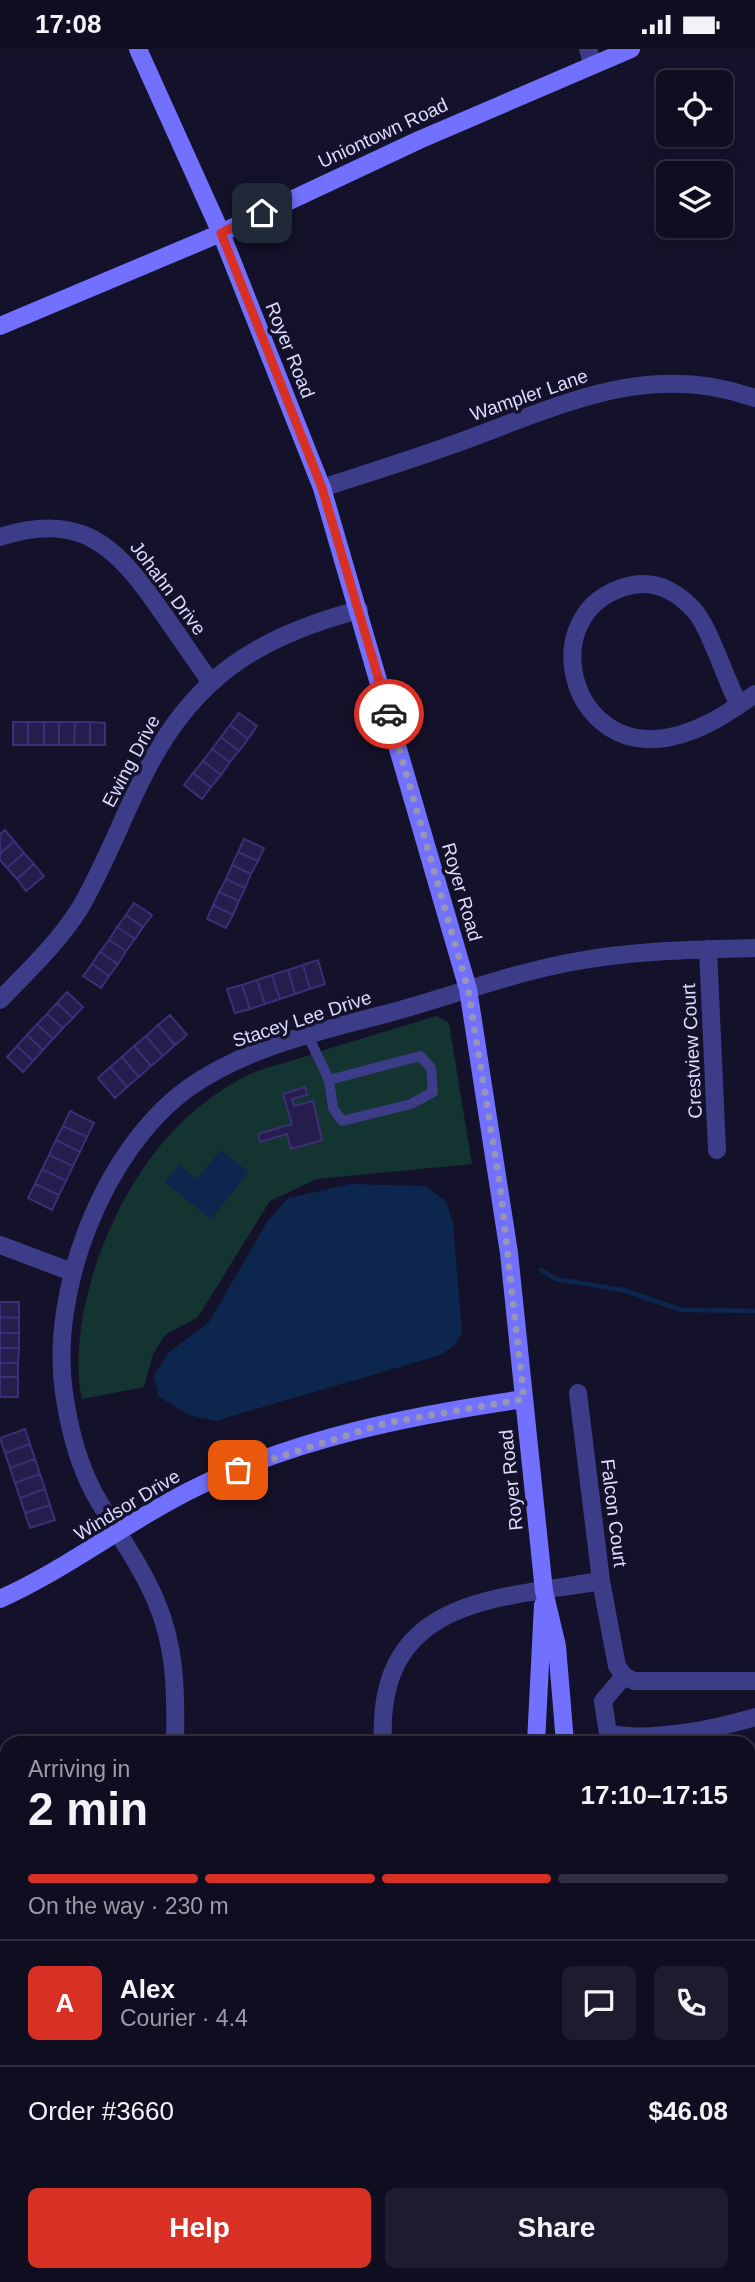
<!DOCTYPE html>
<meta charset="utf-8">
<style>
body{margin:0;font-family:Arial,sans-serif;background:#1d1b2d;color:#f1f3f6;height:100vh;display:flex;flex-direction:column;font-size:26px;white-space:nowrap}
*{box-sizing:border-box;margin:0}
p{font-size:23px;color:#9b9ca5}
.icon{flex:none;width:38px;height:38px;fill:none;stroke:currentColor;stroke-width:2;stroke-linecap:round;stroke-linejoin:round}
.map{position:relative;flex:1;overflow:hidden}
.side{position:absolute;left:0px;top:1687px;width:756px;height:546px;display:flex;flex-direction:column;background:#0f0d20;border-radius:21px 21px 0 0;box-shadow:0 4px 10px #0003,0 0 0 2px #2f2d3e}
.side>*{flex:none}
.buttons{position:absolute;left:656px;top:21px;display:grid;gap:14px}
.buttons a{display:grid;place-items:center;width:77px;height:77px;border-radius:10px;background:#0f0d20;box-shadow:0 4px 10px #0003,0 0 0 2px #2f2d3e;font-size:35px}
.pin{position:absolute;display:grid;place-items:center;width:60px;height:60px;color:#fff;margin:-30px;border-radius:14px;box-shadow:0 4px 10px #0006}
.courier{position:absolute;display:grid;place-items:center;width:70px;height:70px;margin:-35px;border:5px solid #d93025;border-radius:50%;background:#fff;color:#222;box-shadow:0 2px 9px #0007}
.head em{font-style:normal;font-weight:700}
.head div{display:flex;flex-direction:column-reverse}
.head{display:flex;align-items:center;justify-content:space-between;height:119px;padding:0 28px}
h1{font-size:46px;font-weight:700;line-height:52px}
.bar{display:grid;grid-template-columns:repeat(4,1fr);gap:10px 7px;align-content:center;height:84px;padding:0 28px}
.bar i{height:9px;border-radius:5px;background:#2f2d3e}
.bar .active{background:#d93025}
.bar p{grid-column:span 4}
.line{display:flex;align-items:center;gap:18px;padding:0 28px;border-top:2px solid #2f2d3e}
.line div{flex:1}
.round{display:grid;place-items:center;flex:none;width:74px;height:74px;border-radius:10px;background:#1d1b2d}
.cta{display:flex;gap:14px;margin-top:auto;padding:14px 28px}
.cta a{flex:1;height:80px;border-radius:10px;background:#d93025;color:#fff;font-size:28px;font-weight:700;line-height:80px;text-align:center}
.cta a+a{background:#1d1b2d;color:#f1f3f6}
.status{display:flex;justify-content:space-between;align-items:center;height:49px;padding:0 35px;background:#0f0d20;direction:ltr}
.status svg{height:19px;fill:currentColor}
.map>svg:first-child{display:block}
.green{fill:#143432}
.water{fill:#0d264d}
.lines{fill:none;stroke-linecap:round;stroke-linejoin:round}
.stream{stroke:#0d264d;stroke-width:4.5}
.building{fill:#251d4b;stroke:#3c2f77;stroke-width:2}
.lane{stroke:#3d3c89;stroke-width:10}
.street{stroke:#3d3c89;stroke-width:18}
.secondary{stroke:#7271ff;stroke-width:18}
.highway{stroke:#f5a;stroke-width:21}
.done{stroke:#9794b4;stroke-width:7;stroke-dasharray:0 12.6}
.route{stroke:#d93025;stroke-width:9}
.labels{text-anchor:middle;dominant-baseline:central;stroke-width:7;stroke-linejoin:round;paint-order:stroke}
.street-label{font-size:19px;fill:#dddaff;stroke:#14112a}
</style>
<div class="status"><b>17:08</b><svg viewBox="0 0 49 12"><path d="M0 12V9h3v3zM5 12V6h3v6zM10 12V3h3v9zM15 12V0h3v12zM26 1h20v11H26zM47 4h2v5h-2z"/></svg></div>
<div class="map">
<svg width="755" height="2233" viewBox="0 0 755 2233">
<rect width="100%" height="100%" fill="#14112a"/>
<path class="green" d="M436,967L449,974L472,1115L317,1130L270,1152L198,1268L165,1286L153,1305L144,1338L82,1350C72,1303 85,1244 102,1199C130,1127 174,1065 244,1028C259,1020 278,1016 294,1011C341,995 388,982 436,967Z"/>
<path class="water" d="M221,1101L249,1123L211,1170L165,1133L179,1116L197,1130Z
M350,1135L425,1137L446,1152L453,1175L462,1283L456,1295L441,1306L215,1372L189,1366L159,1348L154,1327L168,1304L209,1273L267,1173L288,1149Z"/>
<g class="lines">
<path class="stream" d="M541,1221L556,1230L623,1241L682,1261L755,1262"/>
</g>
<path class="building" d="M239,664L257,677L248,690L230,676Z
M13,673H28V696H13Z
M28,673H44V696H28Z
M44,673H59V696H44Z
M59,673H75L74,696H59Z
M75,673H90V696H74Z
M90,673L105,674V696H90Z
M230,676L248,690L239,702L221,688Z
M221,688L239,702L230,713L212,700Z
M212,700L230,713L221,726L203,712Z
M203,712L221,726L211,738L193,724Z
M193,724L211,738L202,750L184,736Z
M5,781L14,792L0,805V785Z
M244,790L264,799L258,812L238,803Z
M14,792L24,804L7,819L0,811V805Z
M238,803L258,812L251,825L232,816Z
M24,804L34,815L17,830L7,819Z
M34,815L44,827L26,842L17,830Z
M232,816L251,825L245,839L226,830Z
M226,830L245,839L239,852L219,843Z
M219,843L239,852L233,866L213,856Z
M134,854L152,866L143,878L126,866Z
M213,856L233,866L226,879L207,870Z
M126,866L143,878L135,890L117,878Z
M117,878L135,890L126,902L109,891Z
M109,891L126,902L118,915L100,903Z
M100,903L118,915L109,927L92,915Z
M318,911L325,935L310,940L303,916Z
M92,915L109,927L101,939L83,927Z
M303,916L310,940L295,945L288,921Z
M288,921L295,945L280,950L272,926Z
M272,926L280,950L265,955L257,931Z
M257,931L265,955L250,960L242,936Z
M242,936L250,960L235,964L227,940Z
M67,943L83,958L73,969L57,954Z
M57,954L73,969L63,979L47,965Z
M47,965L63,979L53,990L37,975Z
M170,966L187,986L175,996L158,976Z
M37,975L53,990L43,1001L27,986Z
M158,976L175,996L163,1007L146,987Z
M27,986L43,1001L33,1012L17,997Z
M146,987L163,1007L151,1017L134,997Z
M17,997L33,1012L23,1023L7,1008Z
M134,997L151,1017L139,1028L122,1008Z
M122,1008L139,1028L127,1038L110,1018Z
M110,1018L127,1038L115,1049L98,1029Z
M305,1038L307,1046L292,1050L294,1057L313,1052L322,1091L291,1100L287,1085L260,1093L258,1085L292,1075L283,1045Z
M70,1062L94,1074L87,1088L63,1077Z
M63,1077L87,1088L80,1103L56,1091Z
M56,1091L80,1103L73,1117L49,1106Z
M49,1106L73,1117L66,1132L42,1120Z
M42,1120L66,1132L59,1146L35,1135Z
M35,1135L59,1146L52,1161L28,1149Z
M0,1253H19V1269L0,1268Z
M0,1268L19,1269V1284H0Z
M0,1284H19V1299H0Z
M0,1299H19L18,1314H0Z
M0,1314H18V1328H0Z
M0,1328H18V1348H0Z
M25,1380L30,1395L5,1404L0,1389Z
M30,1395L35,1410L10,1419L5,1404Z
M35,1410L40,1425L15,1434L10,1419Z
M40,1425L45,1440L20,1449L15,1434Z
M45,1440L50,1456L25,1464L20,1449Z
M50,1456L55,1471L30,1479L25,1464Z"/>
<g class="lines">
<path class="lane" d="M308,987L329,1031L420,1007L431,1019L433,1043L411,1055L342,1072L333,1059L329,1031"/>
<path class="street" d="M588,0L593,16
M322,439C371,423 420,408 468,390C566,354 651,312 755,349
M0,488C78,463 114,494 157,556C175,581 192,607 210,632
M739,656C726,632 709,576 693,560C675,541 654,530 628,537C537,561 566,695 655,690C693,688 725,666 755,645
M708,900L717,1101
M0,951C28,922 58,894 80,859C104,818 121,772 142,730C190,631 255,588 359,561
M0,1196L72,1223
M578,1344L601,1532L617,1617L624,1627L634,1632H755
M624,1627L603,1652L608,1684C648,1694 715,1680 755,1668
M175,1694C176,1645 176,1598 156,1552C140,1514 114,1480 94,1444C78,1414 69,1378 64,1344C49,1242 103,1102 187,1040C245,998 321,982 389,964C452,947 514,923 578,912C637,901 696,901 755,899
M383,1694C376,1549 494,1550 601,1532
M749,1861H755
M749,1911H755
M0,2121L7,2133
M216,2233L224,2226"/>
<path class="secondary" d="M138,0L221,184L322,439L468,940L509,1204L544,1542L557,1597L565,1694
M0,277L221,184L419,91L631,0
M0,1550C69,1519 127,1472 195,1439C297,1389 412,1366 524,1350
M536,1694L543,1556
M695,2226L703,2233"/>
<path class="highway" d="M749,2200H755
M749,2220L755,2217
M645,2233L648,2226
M719,2233L735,2226"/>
</g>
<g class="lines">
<path class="done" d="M238,1421L386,1374L524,1350L500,1136L468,940L389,665"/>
<path class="route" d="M262,164L221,184L322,439L389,665"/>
</g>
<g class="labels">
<g class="street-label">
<text transform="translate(383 84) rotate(-25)">Uniontown Road</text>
<text transform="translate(290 301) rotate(68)">Royer Road</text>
<text transform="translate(529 346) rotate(-19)">Wampler Lane</text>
<text transform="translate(168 539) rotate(53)">Johahn Drive</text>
<text transform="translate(131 712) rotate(-62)">Ewing Drive</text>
<text transform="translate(462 843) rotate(74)">Royer Road</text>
<text transform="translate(302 970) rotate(-18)">Stacey Lee Drive</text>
<text transform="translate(692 1002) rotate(-93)">Crestview Court</text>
<text transform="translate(511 1431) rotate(-96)">Royer Road</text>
<text transform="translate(127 1456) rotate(-31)">Windsor Drive</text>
<text transform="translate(614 1464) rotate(83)">Falcon Court</text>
</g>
</g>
</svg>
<div class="buttons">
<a><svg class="icon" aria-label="locate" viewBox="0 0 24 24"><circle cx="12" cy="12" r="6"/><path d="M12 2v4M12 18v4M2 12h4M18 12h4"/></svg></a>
<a><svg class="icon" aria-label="layers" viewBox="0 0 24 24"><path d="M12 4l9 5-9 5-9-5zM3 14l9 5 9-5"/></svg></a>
</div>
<div class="pin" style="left:238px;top:1421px;background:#ea580c"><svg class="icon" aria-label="bag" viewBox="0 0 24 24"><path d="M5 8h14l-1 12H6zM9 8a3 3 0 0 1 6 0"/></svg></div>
<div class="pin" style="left:262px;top:164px;background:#1f2937"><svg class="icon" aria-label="home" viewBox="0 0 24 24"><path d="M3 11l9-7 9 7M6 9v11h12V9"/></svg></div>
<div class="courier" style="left:389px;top:665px"><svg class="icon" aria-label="car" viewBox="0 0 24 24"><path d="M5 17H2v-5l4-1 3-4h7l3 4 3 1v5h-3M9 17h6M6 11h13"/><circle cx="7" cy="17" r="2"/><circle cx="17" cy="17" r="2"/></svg></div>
<section class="side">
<div class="head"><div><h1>2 min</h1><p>Arriving in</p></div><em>17:10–17:15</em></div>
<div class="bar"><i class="active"></i><i class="active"></i><i class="active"></i><i></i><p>On the way · 230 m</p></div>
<div class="line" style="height:126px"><b class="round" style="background:#d93025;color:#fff">A</b><div><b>Alex</b><p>Courier · 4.4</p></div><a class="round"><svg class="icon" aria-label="chat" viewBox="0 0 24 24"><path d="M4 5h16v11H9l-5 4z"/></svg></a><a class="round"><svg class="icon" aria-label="phone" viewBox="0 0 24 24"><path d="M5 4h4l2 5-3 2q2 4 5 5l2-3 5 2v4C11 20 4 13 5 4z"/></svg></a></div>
<div class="line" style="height:91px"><div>Order #3660</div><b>$46.08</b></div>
<div class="cta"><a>Help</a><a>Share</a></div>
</section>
</div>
